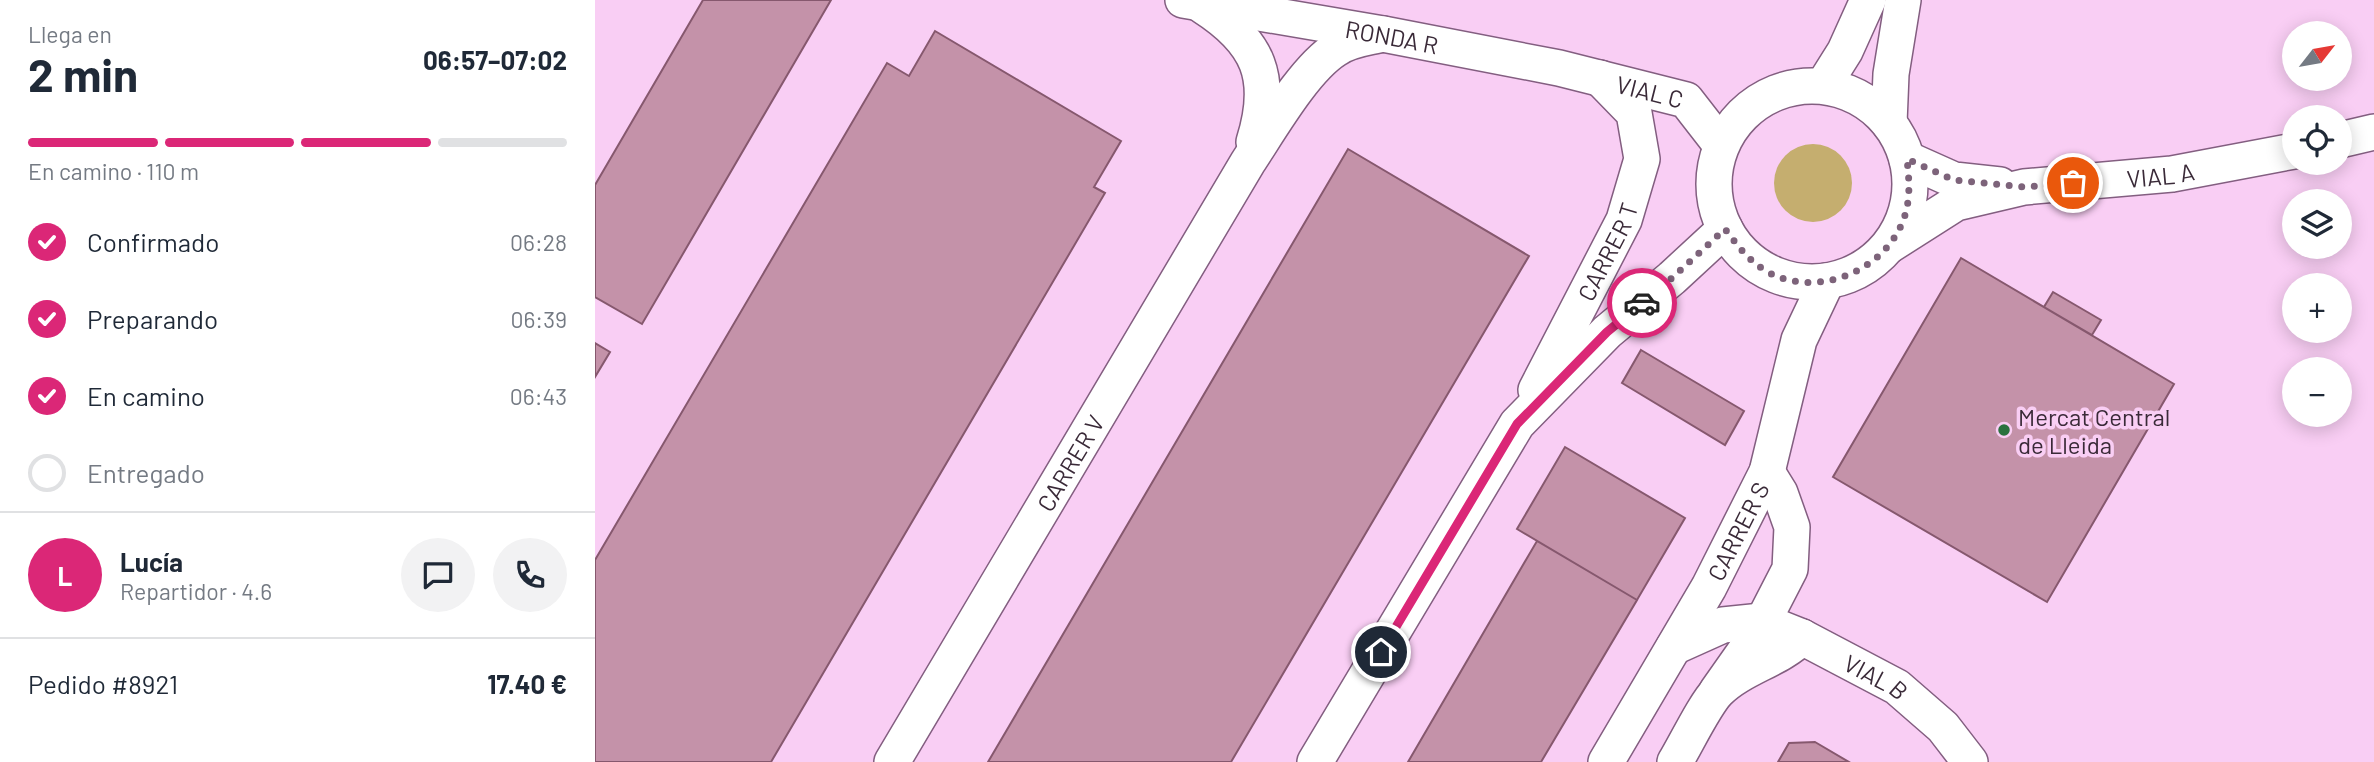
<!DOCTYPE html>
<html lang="es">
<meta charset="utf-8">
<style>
body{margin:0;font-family:Barlow,sans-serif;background:#f2f2f3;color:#1f2937;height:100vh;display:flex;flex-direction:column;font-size:26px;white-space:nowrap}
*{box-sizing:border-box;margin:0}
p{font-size:23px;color:#747a83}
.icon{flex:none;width:38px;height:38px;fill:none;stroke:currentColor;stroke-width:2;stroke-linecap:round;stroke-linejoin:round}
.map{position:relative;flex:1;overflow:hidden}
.drawer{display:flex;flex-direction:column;background:#fff;width:595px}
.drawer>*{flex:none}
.needle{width:46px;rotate:59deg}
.tools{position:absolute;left:1687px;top:21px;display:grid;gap:14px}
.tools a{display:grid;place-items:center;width:70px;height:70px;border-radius:50%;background:#fff;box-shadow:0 4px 18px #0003;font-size:35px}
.pin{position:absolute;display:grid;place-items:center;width:60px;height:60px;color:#fff;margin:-30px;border:4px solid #fff;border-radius:50%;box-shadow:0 2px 7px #0007}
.courier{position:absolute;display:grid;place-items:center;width:70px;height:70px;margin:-35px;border:5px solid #db2777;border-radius:50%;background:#fff;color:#222;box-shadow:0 2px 9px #0007}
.head em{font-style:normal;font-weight:700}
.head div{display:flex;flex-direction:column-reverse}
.head{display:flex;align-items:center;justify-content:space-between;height:119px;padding:0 28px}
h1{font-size:46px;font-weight:700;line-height:52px}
.bar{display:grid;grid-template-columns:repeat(4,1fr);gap:10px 7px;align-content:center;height:84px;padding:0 28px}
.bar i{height:9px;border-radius:5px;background:#e0e1e3}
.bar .on{background:#db2777}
.bar p{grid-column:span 4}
.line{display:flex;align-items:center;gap:18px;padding:0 28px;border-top:2px solid #e0e1e3}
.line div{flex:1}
.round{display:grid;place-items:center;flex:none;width:74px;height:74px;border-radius:37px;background:#f2f2f3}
ol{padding:0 28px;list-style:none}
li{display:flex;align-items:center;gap:21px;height:77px}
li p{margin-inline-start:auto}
li .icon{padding:7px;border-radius:50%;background:#db2777;color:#fff;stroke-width:4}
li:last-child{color:#747a83}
li i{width:38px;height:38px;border:4px solid #e0e1e3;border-radius:50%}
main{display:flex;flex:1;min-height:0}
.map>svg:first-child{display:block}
.green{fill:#c5ae6f}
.building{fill:#c492a9;stroke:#86586e;stroke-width:2}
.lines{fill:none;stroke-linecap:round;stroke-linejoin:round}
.minor-casing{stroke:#835e80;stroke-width:38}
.minor{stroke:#fff;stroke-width:35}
.done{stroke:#7d637a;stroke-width:7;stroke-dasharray:0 12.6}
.route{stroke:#db2777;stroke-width:9}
.poi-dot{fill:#2a723f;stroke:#f9cef4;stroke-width:2.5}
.labels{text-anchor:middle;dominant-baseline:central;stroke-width:7;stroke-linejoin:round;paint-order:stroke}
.street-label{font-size:24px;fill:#3a2a38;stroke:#f9cef4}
.poi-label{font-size:24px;fill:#3a2a38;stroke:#f9cef4;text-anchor:start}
</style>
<main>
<section class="drawer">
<div class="head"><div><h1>2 min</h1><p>Llega en</p></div><em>06:57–07:02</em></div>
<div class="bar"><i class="on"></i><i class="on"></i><i class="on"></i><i></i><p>En camino · 110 m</p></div>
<ol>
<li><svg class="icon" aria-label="check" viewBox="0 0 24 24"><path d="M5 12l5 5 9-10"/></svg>Confirmado<p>06:28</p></li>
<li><svg class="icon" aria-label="check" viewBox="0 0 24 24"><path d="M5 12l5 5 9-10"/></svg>Preparando<p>06:39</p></li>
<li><svg class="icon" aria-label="check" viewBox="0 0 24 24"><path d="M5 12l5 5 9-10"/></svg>En camino<p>06:43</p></li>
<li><i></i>Entregado</li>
</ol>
<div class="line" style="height:126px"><b class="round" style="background:#db2777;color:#fff">L</b><div><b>Lucía</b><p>Repartidor · 4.6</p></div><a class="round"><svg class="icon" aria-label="chat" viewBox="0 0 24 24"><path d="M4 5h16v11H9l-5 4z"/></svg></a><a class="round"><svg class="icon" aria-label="phone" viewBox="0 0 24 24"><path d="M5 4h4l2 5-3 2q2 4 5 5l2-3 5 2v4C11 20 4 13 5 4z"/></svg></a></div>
<div class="line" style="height:91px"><div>Pedido #8921</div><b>17.40 €</b></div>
</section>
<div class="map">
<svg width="1779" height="762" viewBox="0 0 1779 762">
<rect width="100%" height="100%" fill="#f9cef4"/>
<path class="green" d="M1179 183a39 39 0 1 1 78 0a39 39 0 1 1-78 0Z"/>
<path class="building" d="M108,0H236L47,324L0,297V185Z
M340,31L526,141L499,187L510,193L176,762H0V560L292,63L314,76Z
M753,149L934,256L636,762H393Z
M1366,258L1579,384L1452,602L1238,477Z
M1458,292L1506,320L1497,335L1449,307Z
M0,343L15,352L0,377Z
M1046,350L1149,411L1130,445L1027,383Z
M970,447L1090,518L1042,600L922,529Z
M942,541L1042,600L946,762H813Z
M1220,742L1254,762H1183L1194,743Z"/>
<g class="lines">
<defs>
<g id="minor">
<path id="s1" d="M588,0L788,34L964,68L1091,100L1126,145"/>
<path d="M608,6C664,42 679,78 659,142"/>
<path d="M1228,86L1250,51L1273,0"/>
<circle cx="1217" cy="184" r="98"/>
<path d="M1294,123L1296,74L1308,0"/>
<path d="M1745,140L1779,132"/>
<path d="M1312,159L1359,180L1405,185"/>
<path id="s2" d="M1295,245L1361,203L1429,187L1577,174L1699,151"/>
<path id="s3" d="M941,390L1029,220L1047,159L1039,113L1005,78"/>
<path id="s4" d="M1079,647L1128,625L1167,621L1207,637L1302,687L1348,727L1375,762"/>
<path d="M1122,691L1160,637L1195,569L1197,527L1185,493L1172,472"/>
<path id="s5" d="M297,762L653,162C675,129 709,69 741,49C755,39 772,38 788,34"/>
<path d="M720,762L922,424L1012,332L1077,278L1130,229"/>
<path id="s6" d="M1011,762L1114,587L1172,472L1204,340L1232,281"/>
<path d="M1080,762C1091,744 1110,704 1123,691C1147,667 1184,660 1207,637"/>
</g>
</defs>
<use href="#minor" class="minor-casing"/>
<use href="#minor" class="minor"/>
</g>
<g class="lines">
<path class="done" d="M1047,303L1077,278L1130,229C1142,245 1153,260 1171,271C1221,300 1291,271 1309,218C1316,198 1314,179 1312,159L1359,180L1429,187L1478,183"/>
<path class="route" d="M786,652L922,424L1012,332L1047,303"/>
</g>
<circle class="poi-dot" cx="1409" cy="430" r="7"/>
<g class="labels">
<g class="street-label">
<text stroke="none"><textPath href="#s1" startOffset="212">RONDA R</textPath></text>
<text stroke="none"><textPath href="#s1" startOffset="476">VIAL C</textPath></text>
<text stroke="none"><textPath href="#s2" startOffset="285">VIAL A</textPath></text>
<text stroke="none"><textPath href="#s3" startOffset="156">CARRER T</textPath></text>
<text stroke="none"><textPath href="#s5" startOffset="348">CARRER V</textPath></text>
<text stroke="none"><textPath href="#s6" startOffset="266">CARRER S</textPath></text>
<text stroke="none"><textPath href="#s4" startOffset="220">VIAL B</textPath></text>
</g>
<g class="poi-label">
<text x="1423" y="416">Mercat Central<tspan x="1423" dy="28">de Lleida</tspan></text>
</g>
</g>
</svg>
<div class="tools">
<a><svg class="needle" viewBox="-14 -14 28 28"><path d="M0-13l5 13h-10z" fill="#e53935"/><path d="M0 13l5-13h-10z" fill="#747a83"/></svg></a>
<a><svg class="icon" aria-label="locate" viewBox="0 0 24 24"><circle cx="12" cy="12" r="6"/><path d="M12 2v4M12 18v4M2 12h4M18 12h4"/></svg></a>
<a><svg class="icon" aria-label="layers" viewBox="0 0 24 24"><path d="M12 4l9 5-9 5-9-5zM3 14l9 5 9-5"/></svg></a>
<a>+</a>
<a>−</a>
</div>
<div class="pin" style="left:1478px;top:183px;background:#ea580c"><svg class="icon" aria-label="bag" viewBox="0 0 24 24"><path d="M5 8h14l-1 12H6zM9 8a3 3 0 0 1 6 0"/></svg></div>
<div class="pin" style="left:786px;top:652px;background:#1f2937"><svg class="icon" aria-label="home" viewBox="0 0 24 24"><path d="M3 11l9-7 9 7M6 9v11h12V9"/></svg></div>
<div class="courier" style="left:1047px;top:303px"><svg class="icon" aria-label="car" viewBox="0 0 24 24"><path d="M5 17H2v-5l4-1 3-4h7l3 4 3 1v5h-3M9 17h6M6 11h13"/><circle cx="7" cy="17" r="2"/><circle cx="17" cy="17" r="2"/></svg></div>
</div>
</main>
